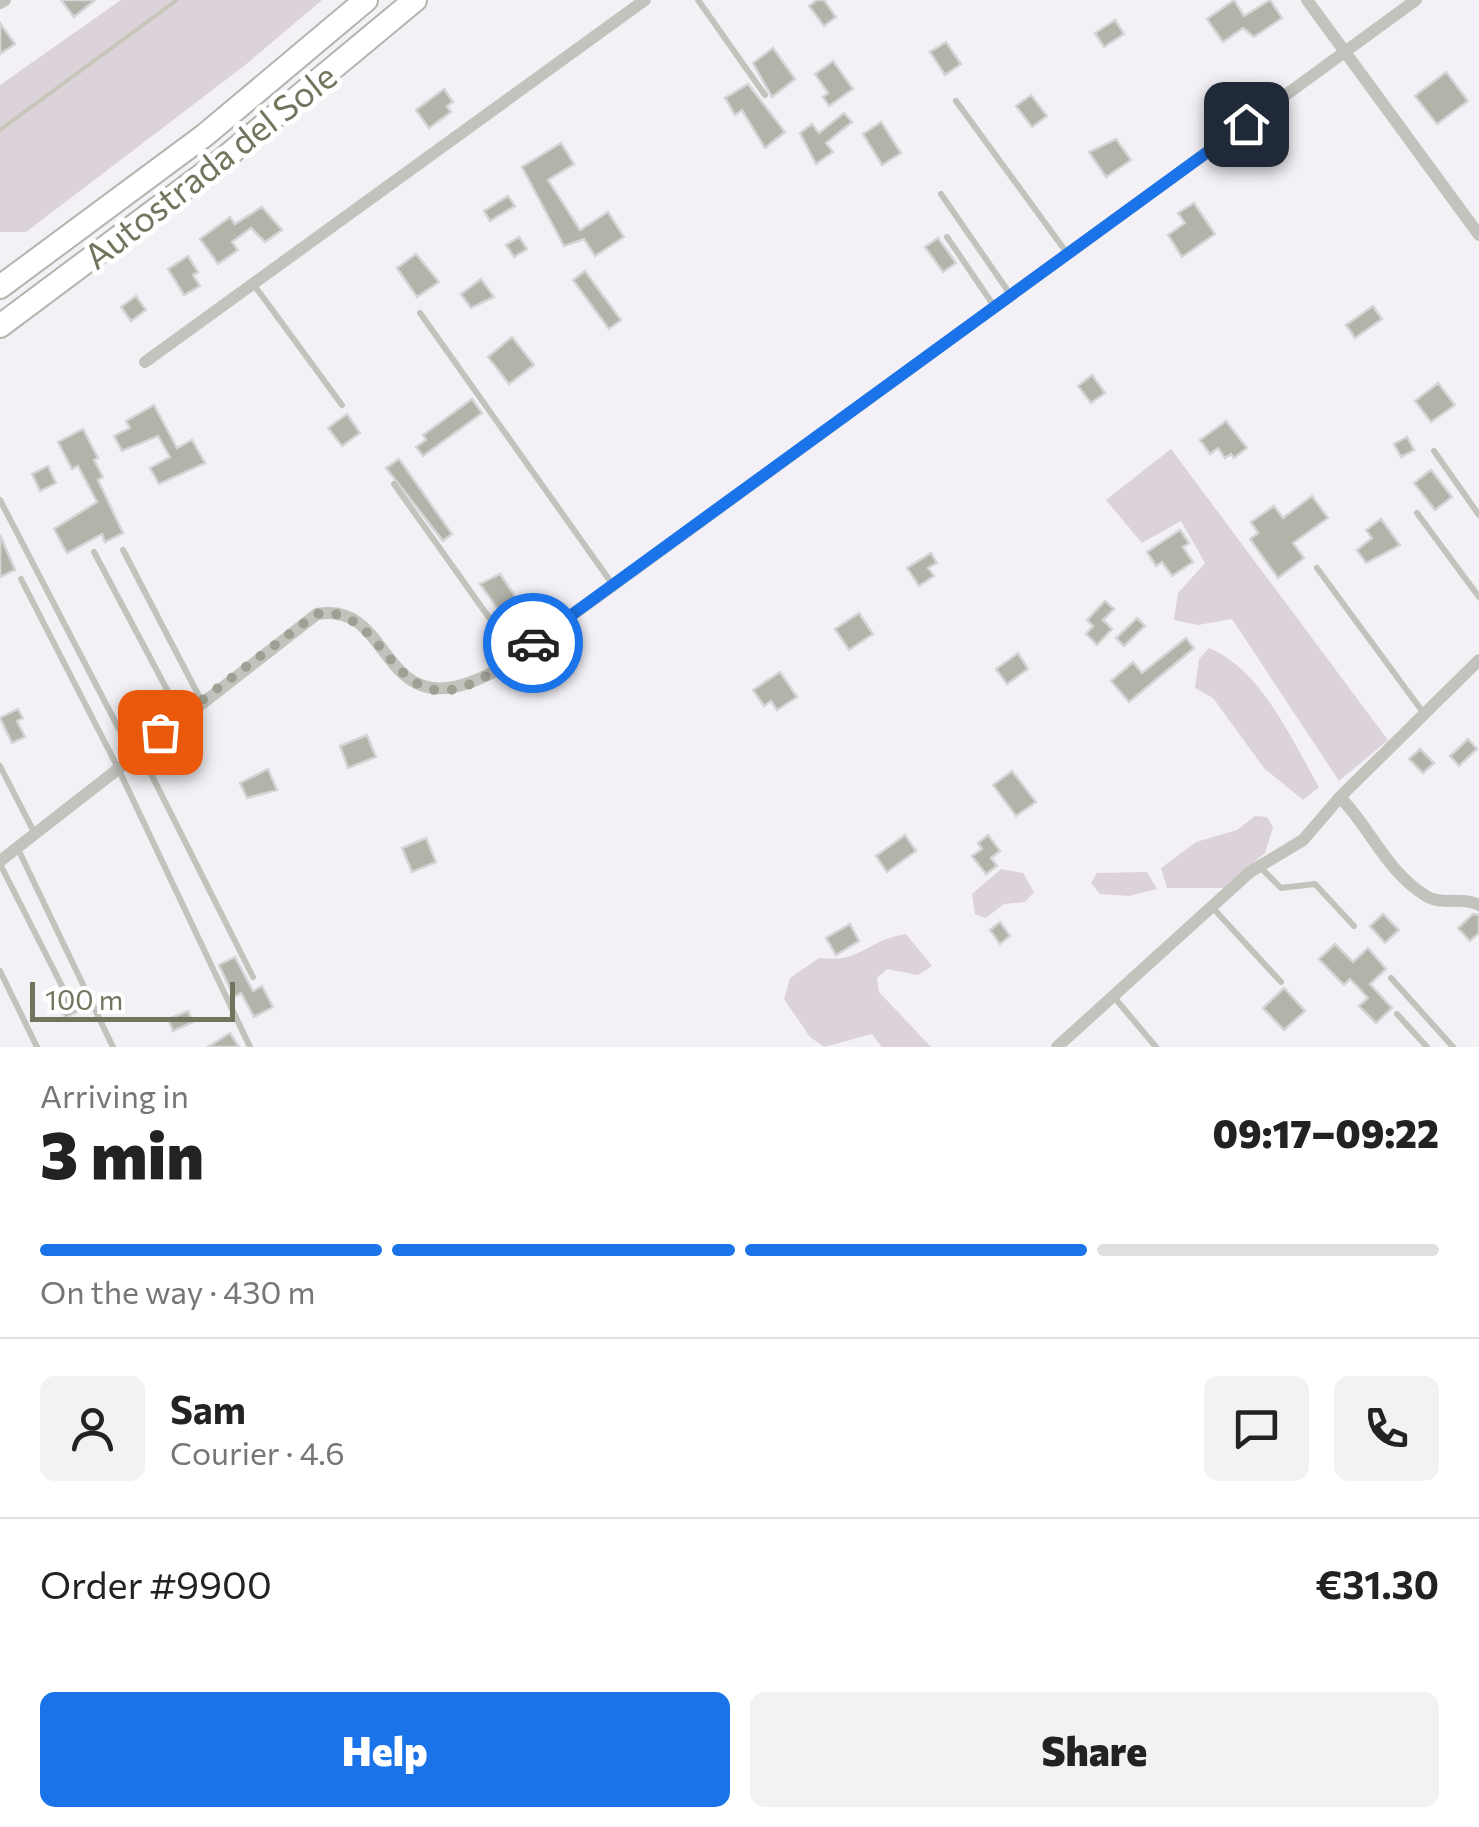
<!DOCTYPE html>
<meta charset="utf-8">
<style>
body{margin:0;font-family:Commissioner,sans-serif;background:#f2f2f2;color:#222;height:100vh;display:flex;flex-direction:column;font-size:38px;white-space:nowrap}
*{box-sizing:border-box;margin:0}
p{font-size:32px;color:#767676}
.icon{flex:none;width:55px;height:55px;fill:none;stroke:currentColor;stroke-width:2;stroke-linecap:round;stroke-linejoin:round}
.map{position:relative;height:1047px;overflow:hidden}
.panel{display:flex;flex-direction:column;background:#fff;flex:1}
.panel>*{flex:none}
.scale{position:absolute;left:30px;bottom:25px;width:205px;box-sizing:border-box;padding-left:10px;border:5px solid #72745e;border-top:0;font-size:28px;line-height:35px;white-space:nowrap;color:#72745e;-webkit-text-stroke:8px #fff;paint-order:stroke}
.pin{position:absolute;display:grid;place-items:center;width:85px;height:85px;color:#fff;margin:-42px;border-radius:20px;box-shadow:0 5px 15px #0006}
.courier{position:absolute;display:grid;place-items:center;width:100px;height:100px;margin:-50px;border:8px solid #1a73e8;border-radius:50%;background:#fff;color:#222;box-shadow:0 2px 12px #0007}
.summary em{font-style:normal;font-weight:800}
.summary div{display:flex;flex-direction:column-reverse}
.summary{display:flex;align-items:center;justify-content:space-between;height:170px;padding:0 40px}
h1{font-size:65px;font-weight:800;line-height:75px}
.bar{display:grid;grid-template-columns:repeat(4,1fr);gap:15px 10px;align-content:center;height:120px;padding:0 40px}
.bar i{height:12px;border-radius:8px;background:#e0e0e0}
.bar .active{background:#1a73e8}
.bar p{grid-column:span 4}
.line{display:flex;align-items:center;gap:25px;padding:0 40px;border-top:2px solid #e0e0e0}
.line div{flex:1}
.round{display:grid;place-items:center;flex:none;width:105px;height:105px;border-radius:15px;background:#f2f2f2}
.primary-button{display:flex;gap:20px;margin-top:auto;padding:20px 40px}
.primary-button a{flex:1;height:115px;border-radius:15px;background:#1a73e8;color:#fff;font-size:40px;font-weight:800;line-height:115px;text-align:center}
.primary-button a+a{background:#f2f2f2;color:#222}
.map>svg:first-child{display:block}
.green{fill:#dbd3d9}
.lines{fill:none;stroke-linecap:round;stroke-linejoin:round}
.stream{stroke:#c8c6ba;stroke-width:4}
.building{fill:#b2b3a9;stroke:#d5d4d6;stroke-width:2.5}
.highway-casing{stroke:#b4b4ae;stroke-width:26}
.lane{stroke:#c2c3bc;stroke-width:6}
.street{stroke:#c2c3bc;stroke-width:12}
.highway{stroke:#fff;stroke-width:22}
.done{stroke:#9fa093;stroke-width:10;stroke-dasharray:0 18}
.route{stroke:#1a73e8;stroke-width:12}
.labels{text-anchor:middle;dominant-baseline:central;stroke-width:10;stroke-linejoin:round;paint-order:stroke}
.street-label{font-size:35px;fill:#72745e;stroke:#fff}
</style>
<div class="map">
<svg width="1479" height="1047" viewBox="0 0 1479 1047">
<rect width="100%" height="100%" fill="#f3f1f5"/>
<path class="green" d="M121,0H322L244,66L26,232H0V85Z
M1171,449L1388,740L1339,781L1232,619L1198,625L1174,620L1178,593L1205,563L1181,521L1142,543L1106,500Z
M1209,648C1263,671 1291,739 1319,787L1303,800L1264,768L1213,698L1195,688L1199,659Z
M1255,816L1267,817L1273,827L1265,853L1224,888H1167L1161,868L1196,842L1237,830Z
M1001,869L1023,873L1034,892L1025,902L1004,904L986,918L975,914L972,894Z
M1147,872L1157,889L1129,896L1100,894L1091,883L1097,873Z
M906,934L932,966L918,975L887,969L877,978L879,992L931,1047H882L872,1034L824,1047L810,1037L784,999L790,978L819,958C862,963 865,941 906,934Z"/>
<g class="lines">
<path class="stream" d="M0,130L177,0"/>
</g>
<path class="building" d="M61,0H95L74,17Z
M817,0H824L836,17L824,26L809,6Z
M1234,0L1244,16L1270,0L1282,18L1254,37L1243,28L1223,42L1207,19Z
M1115,20L1124,34L1104,47L1095,33Z
M0,23L15,44L0,54Z
M946,42L961,64L945,75L930,52Z
M773,48L795,79L772,97L753,63Z
M833,61L853,89L829,106L823,97L828,93L815,74Z
M1446,72L1468,101L1437,124L1415,96Z
M748,84L785,132L765,148L742,110L735,115L725,98Z
M444,89L453,102L447,106L451,112L429,128L416,110Z
M1031,95L1047,116L1032,127L1016,106Z
M844,113L852,122L826,143L833,152L816,164L800,133L812,124L819,133Z
M881,122L901,153L882,165L863,134Z
M1116,139L1131,160L1106,177L1089,152Z
M561,143L574,164L548,180L580,230L608,212L624,237L595,256L584,239L564,246L522,167Z
M508,196L515,206L490,221L484,211Z
M1194,203L1215,234L1182,257L1168,235L1185,223L1178,213Z
M262,207L282,230L265,242L251,228L232,242L238,250L218,264L200,239L230,217L235,224Z
M519,237L527,249L514,257L506,245Z
M938,238L956,263L943,272L925,247Z
M416,254L439,282L417,297L397,268Z
M188,256L198,272L193,275L200,286L184,295L168,269Z
M585,271L621,320L609,329L573,280Z
M481,279L494,297L471,308L461,294Z
M136,296L146,310L131,321L121,307Z
M1373,306L1382,319L1355,338L1346,325Z
M512,337L534,365L509,384L488,357Z
M1092,375L1105,393L1091,403L1078,386Z
M1438,383L1455,405L1431,422L1415,401Z
M472,399L482,413L423,456L416,447L426,440L423,435Z
M154,405L177,448L192,440L205,463L159,484L150,468L170,457L158,436L122,451L114,436L130,428L126,421Z
M347,414L360,433L342,446L328,428Z
M1226,421L1247,448L1234,458L1231,454L1225,458L1218,448L1210,454L1200,440Z
M83,429L98,458L94,460L103,477L98,480L123,533L105,542L102,534L67,553L54,529L97,502L78,466L72,469L58,442Z
M1407,437L1414,450L1401,457L1394,444Z
M399,459L452,534L443,541L386,468Z
M48,466L56,483L40,491L32,474Z
M1431,470L1452,497L1435,510L1414,483Z
M1312,496L1328,518L1293,543L1304,558L1278,578L1250,539L1258,533L1251,522L1274,506L1283,518Z
M1381,519L1400,545L1366,563L1357,550L1372,538L1366,530Z
M1180,530L1189,543L1183,547L1193,562L1172,576L1162,562L1156,566L1147,552Z
M0,535L15,570L0,577Z
M931,553L937,563L928,568L934,576L919,586L907,568Z
M500,574L521,605L517,608L527,622L514,632L480,584Z
M1105,601L1114,609L1103,620L1112,629L1097,645L1086,634L1093,626L1087,620Z
M859,613L873,634L849,650L835,629Z
M1137,618L1145,626L1124,646L1116,638Z
M1186,638L1194,648L1129,702L1111,681L1133,662L1142,673Z
M1018,653L1028,669L1007,684L996,669Z
M780,672L797,697L777,710L771,701L764,706L753,690Z
M18,709L23,718L17,721L25,737L12,743L0,718Z
M367,735L376,757L348,768L340,746Z
M1468,739L1477,749L1459,766L1450,756Z
M1420,749L1434,763L1423,773L1409,759Z
M268,769L277,790L247,798L240,783Z
M1012,771L1036,802L1016,816L993,785Z
M905,835L916,851L887,872L876,856Z
M988,835L1000,851L991,858L997,866L986,874L972,856L982,849L978,843Z
M426,838L436,862L412,872L402,848Z
M1383,914L1399,930L1385,943L1370,926Z
M1473,914L1479,915V933L1470,941L1458,928Z
M1000,922L1010,936L1000,944L990,930Z
M850,924L859,941L836,955L826,938Z
M1335,944L1353,962L1368,948L1386,969L1370,984L1392,1008L1376,1023L1359,1006L1368,998L1350,979L1344,985L1319,959Z
M235,957L253,991L262,986L273,1007L254,1017L241,993L234,997L219,965Z
M1284,988L1305,1011L1284,1030L1263,1008Z
M69,990L79,1011L65,1018L55,997Z
M188,1011L193,1022L173,1031L168,1019Z
M230,1033L239,1047H208Z"/>
<g class="lines">
<defs>
<path id="highway" d="M0,287L205,135L366,0
M0,326L221,161L415,0"/>
</defs>
<use href="#highway" class="highway-casing"/>
<path class="lane" d="M698,0L765,95
M956,101L1067,253
M941,194L1010,294
M947,237L994,306
M254,285L342,405
M420,313L613,585
M1434,451L1479,515
M394,484L515,654
M0,500L132,754
M1417,513L1479,597
M123,550L201,700
M94,552L181,716
M1317,568L1425,715
M21,579L117,766L250,1047
M139,750L253,977
M0,766L34,832
M17,847L113,1047
M0,864L62,986
M1259,866L1281,888L1315,884L1354,926
M1212,907L1281,982
M0,971L37,1047
M1391,978L1453,1047
M1113,996L1156,1047
M1397,1014L1427,1047"/>
<path class="street" d="M1307,0L1479,235
M0,3L5,0
M145,362L645,0
M1340,797L1479,660
M0,861L317,614C398,599 375,737 497,670L1416,0
M1057,1047L1250,872L1303,840L1340,797C1371,829 1386,871 1426,896C1442,906 1462,896 1479,905"/>
<use href="#highway" class="highway"/>
</g>
<g class="lines">
<path class="done" d="M160,732L316,614C382,603 390,708 459,688C487,680 510,660 533,643"/>
<path class="route" d="M533,643L1246,124"/>
</g>
<g class="labels">
<g class="street-label">
<text transform="translate(209 165) rotate(-38)">Autostrada del Sole</text>
</g>
</g>
</svg>
<div class="scale">100 m</div>
<div class="pin" style="left:160px;top:732px;background:#ea580c"><svg class="icon" aria-label="bag" viewBox="0 0 24 24"><path d="M5 8h14l-1 12H6zM9 8a3 3 0 0 1 6 0"/></svg></div>
<div class="pin" style="left:1246px;top:124px;background:#1f2937"><svg class="icon" aria-label="home" viewBox="0 0 24 24"><path d="M3 11l9-7 9 7M6 9v11h12V9"/></svg></div>
<div class="courier" style="left:533px;top:643px"><svg class="icon" aria-label="car" viewBox="0 0 24 24"><path d="M5 17H2v-5l4-1 3-4h7l3 4 3 1v5h-3M9 17h6M6 11h13"/><circle cx="7" cy="17" r="2"/><circle cx="17" cy="17" r="2"/></svg></div>
</div>
<section class="panel">
<div class="summary"><div><h1>3 min</h1><p>Arriving in</p></div><em>09:17–09:22</em></div>
<div class="bar"><i class="active"></i><i class="active"></i><i class="active"></i><i></i><p>On the way · 430 m</p></div>
<div class="line" style="height:180px"><a class="round"><svg class="icon" aria-label="person" viewBox="0 0 24 24"><circle cx="12" cy="8" r="4"/><path d="M4 21q1-7 8-7t8 7"/></svg></a><div><b>Sam</b><p>Courier · 4.6</p></div><a class="round"><svg class="icon" aria-label="chat" viewBox="0 0 24 24"><path d="M4 5h16v11H9l-5 4z"/></svg></a><a class="round"><svg class="icon" aria-label="phone" viewBox="0 0 24 24"><path d="M5 4h4l2 5-3 2q2 4 5 5l2-3 5 2v4C11 20 4 13 5 4z"/></svg></a></div>
<div class="line" style="height:130px"><div>Order #9900</div><b>€31.30</b></div>
<div class="primary-button"><a>Help</a><a>Share</a></div>
</section>
